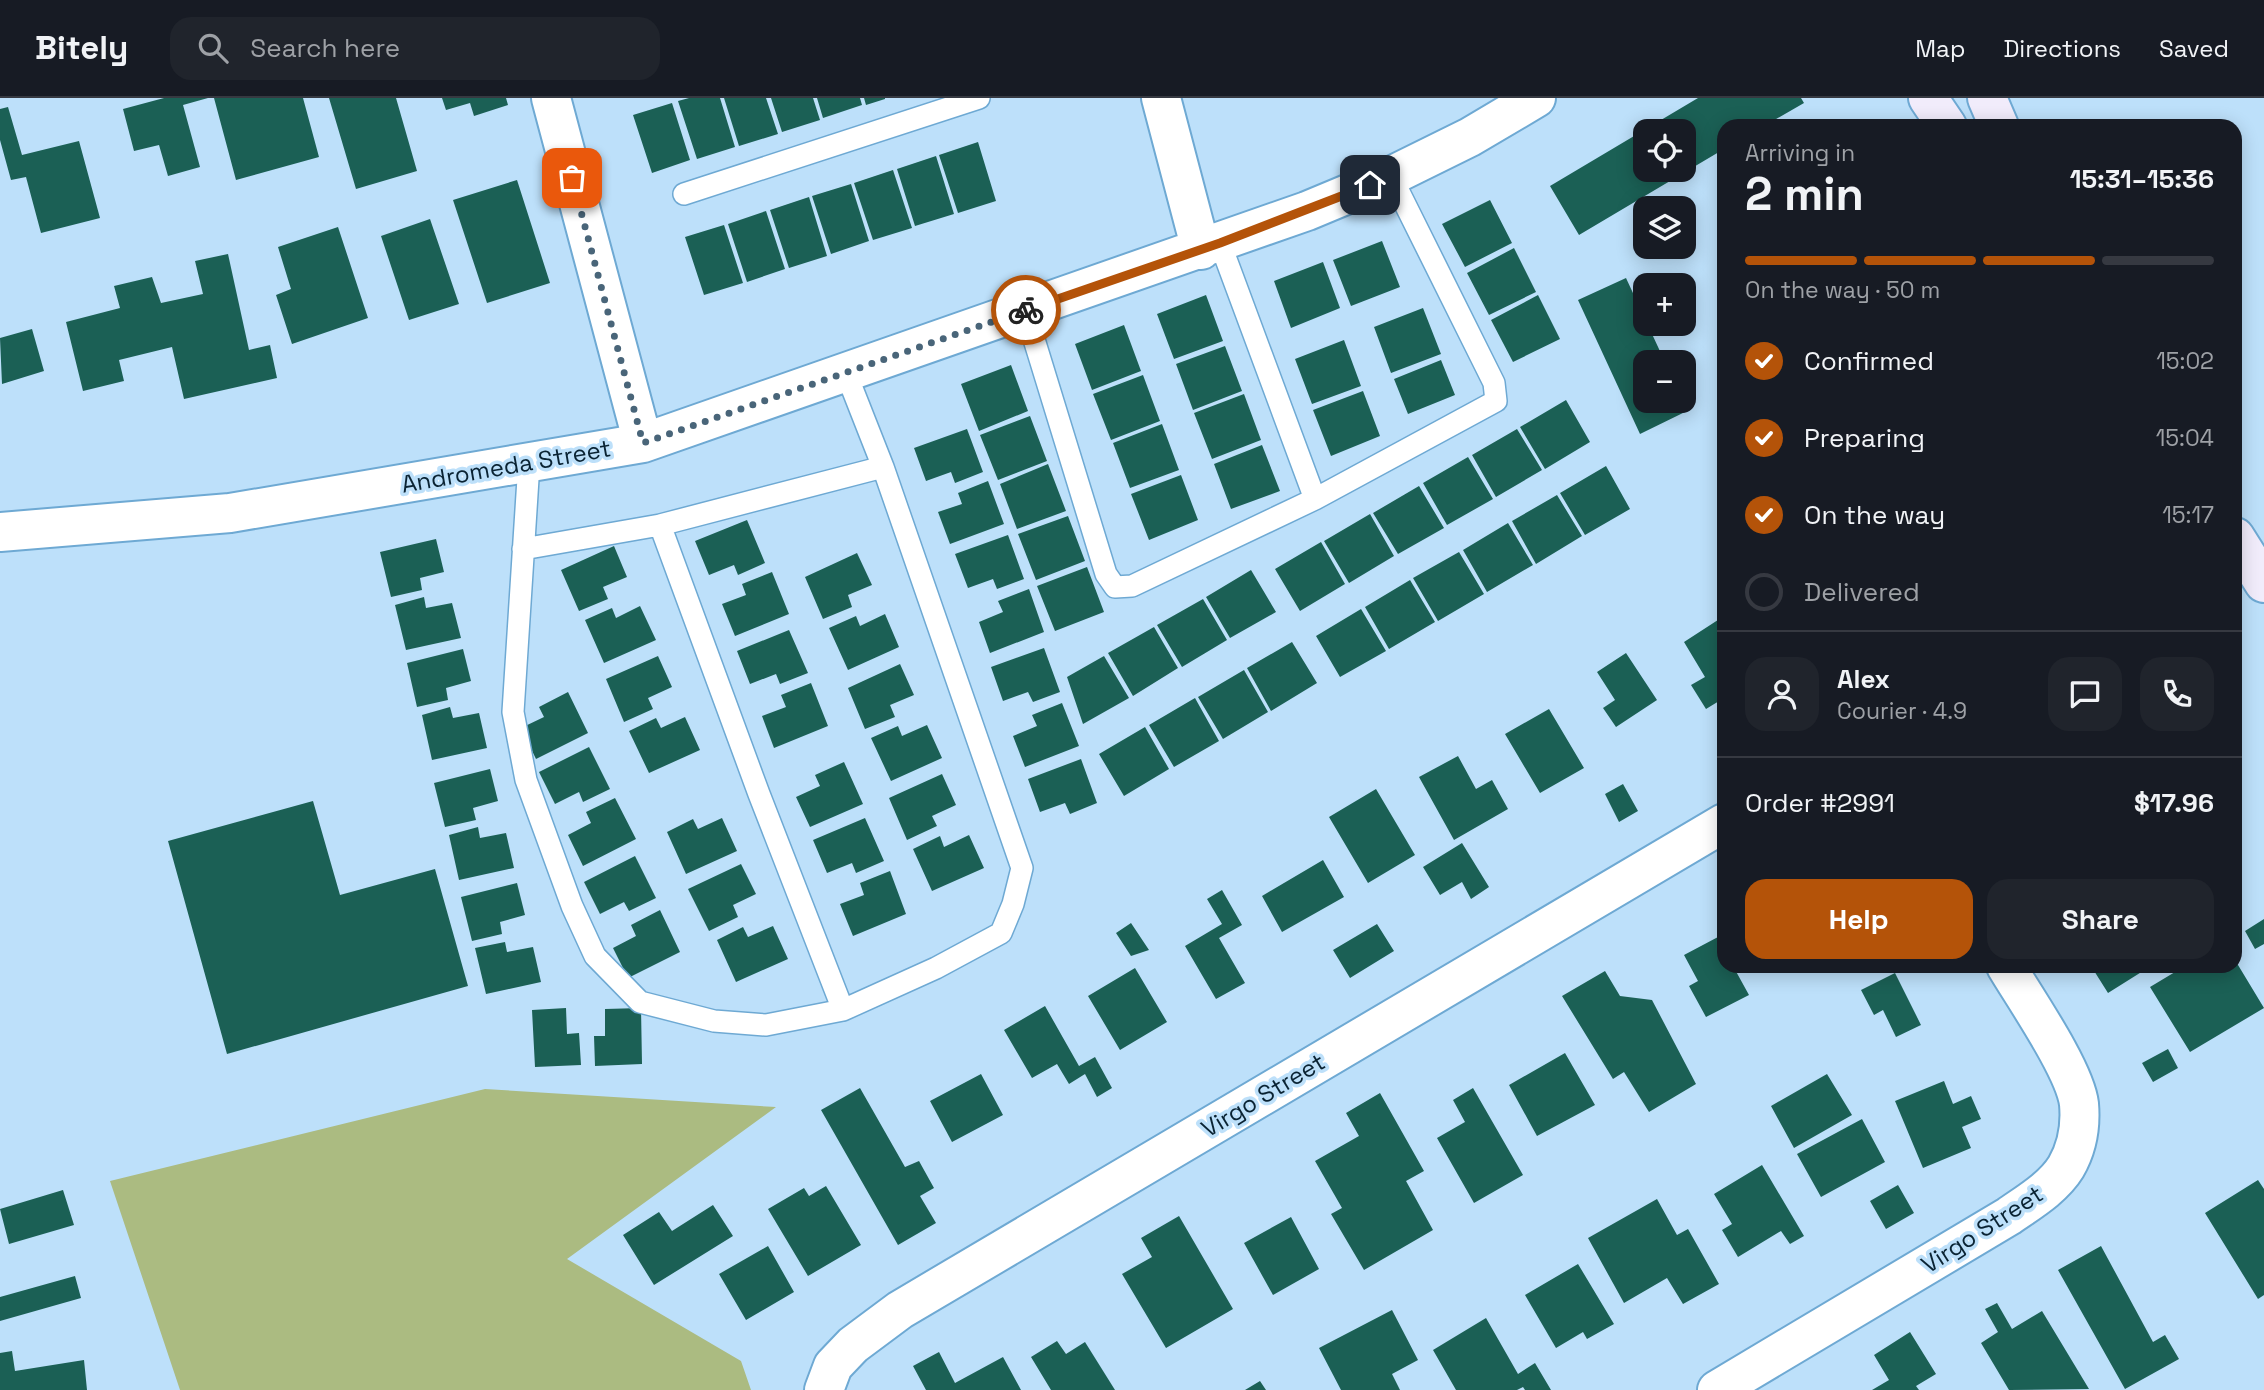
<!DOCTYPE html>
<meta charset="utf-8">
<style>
body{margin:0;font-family:"Space Grotesk",sans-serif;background:#20242c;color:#f1f3f6;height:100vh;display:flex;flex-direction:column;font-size:26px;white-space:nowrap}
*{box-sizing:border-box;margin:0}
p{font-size:23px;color:#9ea1a6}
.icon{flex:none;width:38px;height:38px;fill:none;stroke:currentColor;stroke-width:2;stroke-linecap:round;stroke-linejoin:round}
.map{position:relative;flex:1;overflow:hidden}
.drawer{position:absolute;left:1717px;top:21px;width:525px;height:854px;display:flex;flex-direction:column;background:#171b24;border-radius:21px;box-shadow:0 4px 18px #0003}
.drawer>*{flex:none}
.tools{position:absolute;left:1633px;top:21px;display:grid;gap:14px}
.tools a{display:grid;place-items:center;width:63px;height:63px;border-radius:14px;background:#171b24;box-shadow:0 4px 18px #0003;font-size:35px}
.pin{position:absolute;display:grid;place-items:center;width:60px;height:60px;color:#fff;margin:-30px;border-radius:14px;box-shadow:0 4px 10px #0006}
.courier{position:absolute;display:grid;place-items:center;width:70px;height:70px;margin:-35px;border:5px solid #b45309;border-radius:50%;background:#fff;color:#222;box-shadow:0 2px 9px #0007}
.headline em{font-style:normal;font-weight:600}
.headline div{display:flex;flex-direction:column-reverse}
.headline{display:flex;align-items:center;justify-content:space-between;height:119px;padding:0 28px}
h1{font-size:46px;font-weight:600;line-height:52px}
.bar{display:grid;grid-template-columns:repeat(4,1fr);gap:10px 7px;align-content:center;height:84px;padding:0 28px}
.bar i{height:9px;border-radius:5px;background:#363941}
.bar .active{background:#b45309}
.bar p{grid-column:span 4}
.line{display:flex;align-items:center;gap:18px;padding:0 28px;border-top:2px solid #363941}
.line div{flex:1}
.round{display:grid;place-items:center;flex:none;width:74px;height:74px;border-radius:21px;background:#20242c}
ol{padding:0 28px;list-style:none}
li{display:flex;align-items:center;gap:21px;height:77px}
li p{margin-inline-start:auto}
li .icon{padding:7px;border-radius:50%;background:#b45309;color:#fff;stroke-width:4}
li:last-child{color:#9ea1a6}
li i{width:38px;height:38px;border:4px solid #363941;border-radius:50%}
.cta{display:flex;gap:14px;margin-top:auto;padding:14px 28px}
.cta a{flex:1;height:80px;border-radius:21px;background:#b45309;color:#fff;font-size:28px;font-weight:600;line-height:80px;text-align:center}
.cta a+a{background:#20242c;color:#f1f3f6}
header{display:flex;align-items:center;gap:42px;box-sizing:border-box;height:98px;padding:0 35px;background:#171b24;border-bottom:2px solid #363941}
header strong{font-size:33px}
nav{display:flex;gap:38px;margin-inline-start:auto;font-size:24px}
.search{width:490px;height:63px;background:#20242c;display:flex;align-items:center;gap:18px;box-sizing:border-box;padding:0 24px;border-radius:21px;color:#9ea1a6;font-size:26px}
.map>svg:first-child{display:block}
.green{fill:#abbb81}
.building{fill:#1b6055;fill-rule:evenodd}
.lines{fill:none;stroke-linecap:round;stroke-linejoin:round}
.service-casing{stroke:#6ea9d3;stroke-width:24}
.minor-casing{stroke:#6ea9d3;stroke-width:42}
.secondary-casing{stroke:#6ea9d3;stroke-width:42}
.service{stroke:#fff;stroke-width:21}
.minor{stroke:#fff;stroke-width:38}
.secondary{stroke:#f1ecfb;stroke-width:38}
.done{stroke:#496579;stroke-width:7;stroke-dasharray:0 12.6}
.route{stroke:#b45309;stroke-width:9}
.labels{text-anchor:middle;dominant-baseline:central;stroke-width:7;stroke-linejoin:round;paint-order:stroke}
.street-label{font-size:24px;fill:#0a2333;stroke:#bde0fa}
</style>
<header>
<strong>Bitely</strong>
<div class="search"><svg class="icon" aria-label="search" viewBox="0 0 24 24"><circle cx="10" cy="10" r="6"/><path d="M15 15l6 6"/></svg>Search here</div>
<nav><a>Map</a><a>Directions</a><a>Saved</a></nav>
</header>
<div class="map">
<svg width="2264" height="1292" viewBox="0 0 2264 1292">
<rect width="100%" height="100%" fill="#bde0fa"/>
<path class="green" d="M485,991L776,1009L567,1161L741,1263L751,1292H180L110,1083Z"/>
<path class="building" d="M164,0H208L183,7L200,69L168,78L159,47L134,53L123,11Z
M214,0H303L319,59L236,82Z
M329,0H396L417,73L356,91Z
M442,0H506L508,7L474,18L470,5L446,12Z
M689,0H720L735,49L697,61L678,3Z
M724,0H766L778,36L739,48Z
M771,0H813L820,22L782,34Z
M817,0H860L862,7L823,20Z
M864,0H885V1L866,7Z
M1698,0H1801L1804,5L1764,28H1724V51L1579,137L1550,88ZM1645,33H1684V72H1645Z
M672,5L690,62L652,75L633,17Z
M8,9L22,57L79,43L100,120L41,135L26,79L11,82L0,42V11Z
M978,44L996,103L958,115L939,57Z
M936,58L954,116L915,128L897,71Z
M893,72L912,130L873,142L854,85Z
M517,82L550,185L487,205L453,102Z
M851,86L869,143L831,156L812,98Z
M809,99L827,158L789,170L770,112Z
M1490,102L1512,145L1465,169L1442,126Z
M766,113L785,171L747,184L728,126Z
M430,121L459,206L409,222L381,138Z
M724,127L743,185L704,197L685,139Z
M338,129L368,220L292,246L276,197L291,191L278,149Z
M1382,143L1400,189L1351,208L1333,162Z
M1514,150L1536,194L1489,217L1467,175Z
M228,156L249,252L270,247L277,280L184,301L172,249L119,262L124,283L83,293L66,224L120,210L114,188L152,179L161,205L203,196L195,163Z
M1323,164L1340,210L1291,230L1274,183Z
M1626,180L1665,264H1645V303H1682L1687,313L1640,336L1578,202Z
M1206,197L1223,243L1174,261L1157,216Z
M1538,197L1560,241L1513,264L1491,222Z
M1423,210L1441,256L1391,275L1374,229Z
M1124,227L1141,273L1092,292L1075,246Z
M32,231L44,273L2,286L0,240Z
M1344,242L1361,288L1312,306L1295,261Z
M1225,248L1242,293L1193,312L1176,266Z
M1441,262L1455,297L1408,316L1394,281Z
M1011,267L1028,313L979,333L961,286Z
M1143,277L1160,323L1111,342L1093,296Z
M1724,283V299L1717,287Z
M1363,293L1380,338L1331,358L1313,312Z
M1244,296L1261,342L1212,361L1194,315Z
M1566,302L1590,344L1545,371L1520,329Z
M1030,318L1047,363L998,382L980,337Z
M1162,326L1179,372L1130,390L1113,345Z
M967,331L983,374L955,385L951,374L926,383L914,350Z
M1517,331L1542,372L1496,399L1472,357Z
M1262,347L1280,393L1231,411L1214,366Z
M1468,359L1493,401L1447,427L1423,385Z
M1048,366L1066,413L1017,431L1000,386Z
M1606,368L1630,411L1585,437L1560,395Z
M1181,377L1198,422L1149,442L1131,396Z
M988,383L1004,426L950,446L938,414L962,406L958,395Z
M1419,388L1444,430L1398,456L1373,415Z
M1557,397L1582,438L1536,466L1512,423Z
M1370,416L1394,458L1349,485L1324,443Z
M1068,418L1085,463L1036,482L1018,436Z
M747,422L765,465L738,477L734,467L709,477L695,443Z
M1508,425L1533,467L1487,494L1463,452Z
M1008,437L1024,481L997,491L993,481L968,490L955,456Z
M436,441L444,474L420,480L422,492L391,499L380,454Z
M1321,444L1345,486L1300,513L1275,471Z
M614,448L627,479L603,489L608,501L579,513L561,472Z
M1459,454L1484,496L1438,523L1413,480Z
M857,455L872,487L848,497L852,509L823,521L805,479Z
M1087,469L1104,514L1055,533L1037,488Z
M1251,472L1276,514L1230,540L1206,499Z
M772,474L789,516L735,538L722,506L746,497L742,486Z
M1410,482L1435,524L1389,551L1365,509Z
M1029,491L1044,534L990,555L979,524L1003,514L998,503Z
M424,499L426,510L452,505L461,540L406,552L395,507Z
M1203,501L1227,542L1182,569L1157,527Z
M640,508L656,542L604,565L585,522L612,510L616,520Z
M1361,511L1386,553L1340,579L1316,538Z
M885,516L899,549L848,572L829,530L856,518L860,528Z
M1721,520L1724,524V600L1706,611L1691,587L1705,579L1684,544Z
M1154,529L1178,570L1133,598L1108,555Z
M789,532L808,575L780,586L776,576L750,586L737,553Z
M1292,544L1317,585L1271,613L1247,570Z
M1044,550L1060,594L1033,604L1028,594L1003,603L991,569Z
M463,551L471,583L446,590L448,602L417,609L407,565Z
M1626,555L1657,602L1616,629L1603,610L1615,602L1597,574Z
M658,558L672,589L648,600L653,611L624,624L606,581Z
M1104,558L1129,600L1083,626L1067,579Z
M900,566L914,597L890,607L895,619L865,631L848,590Z
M1244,572L1268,614L1223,641L1198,599Z
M811,585L828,628L774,650L762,618L786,609L781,597Z
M568,594L588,635L536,661L521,630L544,619L539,609Z
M1195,600L1219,643L1174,669L1149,627Z
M1062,605L1079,648L1025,669L1013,638L1037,628L1032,617Z
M450,609L453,620L479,615L487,650L432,662L422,617Z
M1549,611L1584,670L1540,695L1505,636Z
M685,619L700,652L649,675L629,633L656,620L661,630Z
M927,627L942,660L891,683L871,640L898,628L902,638Z
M1145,629L1169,671L1124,698L1099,656Z
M589,649L610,691L583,704L579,694L555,706L539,674Z
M1458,658L1476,691L1492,682L1508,711L1454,742L1419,679Z
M1081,661L1097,705L1070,716L1065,705L1040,714L1028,681Z
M844,664L863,706L810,729L796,699L820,688L815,677Z
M490,671L498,703L473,710L476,722L445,729L434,685Z
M942,676L956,707L932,718L937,728L907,742L889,700Z
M1623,686L1638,713L1619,724L1605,696Z
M1376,691L1415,757L1368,785L1329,719Z
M615,700L636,741L583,768L568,737L591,725L586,714Z
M313,703L340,797L435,771L468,888L227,956L168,743Z
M722,720L737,753L686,776L667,734L693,721L698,731Z
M865,720L884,763L856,775L852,765L827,775L813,742Z
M478,729L480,740L506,735L514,770L459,782L449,737Z
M969,737L984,770L932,793L913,751L940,738L944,749Z
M1462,745L1489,789L1471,801L1462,784L1440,797L1423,769Z
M635,758L656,800L629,813L624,804L600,816L584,784Z
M1323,762L1344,799L1282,834L1262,798Z
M741,766L756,796L733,807L738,819L709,833L688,791Z
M890,773L906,816L853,838L840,806L864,797L860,785Z
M517,785L525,817L500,824L502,836L472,843L461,799Z
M1222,792L1242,827L1219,840L1245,885L1216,901L1185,848L1222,826L1207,801Z
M660,812L680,854L628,880L613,850L636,838L631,827Z
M2264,821V846L2255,851L2245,833Z
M1131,825L1149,852L1131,858L1116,835Z
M1377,826L1394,853L1350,880L1333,852Z
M773,828L788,861L736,884L717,842L743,829L748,839Z
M1718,839L1724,849V868H1733L1749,897L1706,919L1689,888L1698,883L1684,857Z
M505,844L507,854L533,849L541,884L486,896L475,850Z
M2235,862L2264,910L2190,954L2150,889L2185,868H2211L2214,874L2224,868H2235Z
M2091,868H2151L2108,895Z
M1135,870L1167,924L1120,952L1088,898Z
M1605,873L1620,898L1652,902L1696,986L1649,1014L1624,974L1613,981L1562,898Z
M1895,875L1921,927L1896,939L1883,912L1874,917L1861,892Z
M1045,908L1079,968L1095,959L1112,990L1097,999L1085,976L1069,986L1057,966L1032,980L1004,932Z
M566,910L567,936L579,935L581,967L535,969L532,912Z
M641,910L642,966L595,968L594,938H605V911Z
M2168,951L2178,970L2153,984L2142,965Z
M1565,955L1595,1007L1537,1038L1509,987Z
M981,976L1003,1017L952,1044L930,1003Z
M1827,976L1852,1017L1794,1050L1771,1008Z
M1944,983L1953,1006L1971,998L1981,1021L1962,1029L1971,1050L1923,1070L1895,1003Z
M860,990L905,1069L919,1063L934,1090L920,1098L936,1125L898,1147L821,1012Z
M1473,990L1523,1077L1474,1105L1437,1040L1465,1024L1453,1002Z
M1380,995L1424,1073L1406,1083L1433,1132L1364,1172L1331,1116L1342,1110L1315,1063L1359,1038L1346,1015Z
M1862,1021L1885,1064L1821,1099L1797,1056Z
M1762,1067L1804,1138L1790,1146L1781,1133L1738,1159L1722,1132L1732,1126L1714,1096Z
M2258,1082L2264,1091V1197L2258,1201L2205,1115Z
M1898,1087L1914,1115L1886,1131L1870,1103Z
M826,1088L861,1147L808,1178L768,1111L804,1090L809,1098Z
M63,1092L74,1127L9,1146L0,1111Z
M1657,1101L1677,1137L1688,1131L1719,1186L1683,1206L1667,1180L1624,1205L1588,1140Z
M713,1107L733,1138L654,1187L623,1137L659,1114L672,1133Z
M1179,1118L1233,1211L1166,1250L1122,1176L1152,1159L1141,1140Z
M1291,1119L1319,1171L1273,1197L1244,1145Z
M768,1148L794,1194L746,1222L719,1176Z
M2101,1148L2153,1244L2165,1237L2179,1261L2125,1291L2058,1172Z
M1578,1166L1614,1226L1587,1241L1583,1234L1556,1250L1525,1197Z
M75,1178L81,1200L0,1223V1199Z
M1997,1205L2012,1231L2042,1213L2089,1291L2009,1292L1981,1245L1998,1234L1985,1211Z
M1392,1212L1418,1262L1392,1276L1400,1292H1341L1319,1250Z
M1486,1220L1518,1276L1535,1265L1551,1292H1525L1523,1289L1517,1292H1456L1433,1252Z
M1910,1234L1936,1276L1916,1288L1919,1292H1872L1889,1282L1874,1257Z
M1057,1243L1066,1256L1085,1244L1115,1292H1051L1031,1259Z
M12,1253L15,1273L84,1262L87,1292H0V1255Z
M939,1254L955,1285L1003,1259L1021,1292H926L913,1268Z
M1260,1283L1266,1292H1245Z"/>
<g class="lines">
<defs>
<path id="service" d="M684,96L979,0
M1220,145L1315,401
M1025,212L1106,476L1115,489L1132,488L1315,401L1496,303L1494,285L1391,78
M529,365L513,614L526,682L572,808L595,858L640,904L714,923L766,927L843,912L936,870L1001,835L1013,806L1022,770L883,369L846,275
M660,427L759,696L843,912
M523,451L660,427L883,369"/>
<path id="minor" d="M551,0L643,345
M1161,0L1201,152
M0,434L230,415L643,345L1307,113L1391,78L1470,39L1536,0
M824,1292L833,1268L853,1247L900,1212L1724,725
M1717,1292L2009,1118C2029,1104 2053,1090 2066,1069C2077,1050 2081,1029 2079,1006C2075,972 2025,900 2006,868"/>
<path id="secondary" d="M1928,0L1947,28
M1987,0L1999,28
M2235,439L2264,485"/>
</defs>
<use href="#service" class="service-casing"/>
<use href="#minor" class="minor-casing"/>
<use href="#secondary" class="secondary-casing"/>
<use href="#service" class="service"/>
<use href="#minor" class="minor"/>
<use href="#secondary" class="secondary"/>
</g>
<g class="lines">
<path class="done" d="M572,80L643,345L1026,212"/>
<path class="route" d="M1026,212L1220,145L1370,87"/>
</g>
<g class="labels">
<g class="street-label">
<text transform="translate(506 368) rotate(-10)">Andromeda Street</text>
<text transform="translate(1263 997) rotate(-31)">Virgo Street</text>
<text transform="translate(1982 1131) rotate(-33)">Virgo Street</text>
</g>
</g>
</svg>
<div class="tools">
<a><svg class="icon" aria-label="locate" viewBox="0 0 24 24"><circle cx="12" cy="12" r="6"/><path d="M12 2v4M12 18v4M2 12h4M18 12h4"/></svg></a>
<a><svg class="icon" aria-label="layers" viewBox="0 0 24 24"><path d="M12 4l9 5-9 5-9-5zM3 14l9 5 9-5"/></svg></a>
<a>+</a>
<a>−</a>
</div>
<div class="pin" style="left:572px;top:80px;background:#ea580c"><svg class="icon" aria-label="bag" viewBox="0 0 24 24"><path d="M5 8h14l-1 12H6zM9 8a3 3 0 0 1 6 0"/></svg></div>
<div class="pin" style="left:1370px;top:87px;background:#1f2937"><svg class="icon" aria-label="home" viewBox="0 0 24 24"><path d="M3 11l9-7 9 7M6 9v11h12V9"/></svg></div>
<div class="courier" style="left:1026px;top:212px"><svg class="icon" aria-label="bike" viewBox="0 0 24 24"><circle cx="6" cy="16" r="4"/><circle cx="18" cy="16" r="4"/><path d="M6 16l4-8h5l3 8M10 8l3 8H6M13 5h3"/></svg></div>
<section class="drawer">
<div class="headline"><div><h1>2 min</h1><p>Arriving in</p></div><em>15:31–15:36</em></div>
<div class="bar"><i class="active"></i><i class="active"></i><i class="active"></i><i></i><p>On the way · 50 m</p></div>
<ol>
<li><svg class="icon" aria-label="check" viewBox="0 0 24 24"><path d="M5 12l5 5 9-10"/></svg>Confirmed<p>15:02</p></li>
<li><svg class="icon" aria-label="check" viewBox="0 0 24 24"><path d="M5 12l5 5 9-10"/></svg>Preparing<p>15:04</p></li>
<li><svg class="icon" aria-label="check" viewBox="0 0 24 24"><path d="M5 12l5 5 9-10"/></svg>On the way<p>15:17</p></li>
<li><i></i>Delivered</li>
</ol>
<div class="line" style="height:126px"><a class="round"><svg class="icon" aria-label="person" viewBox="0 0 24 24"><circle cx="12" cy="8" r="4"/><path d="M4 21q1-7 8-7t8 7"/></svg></a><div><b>Alex</b><p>Courier · 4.9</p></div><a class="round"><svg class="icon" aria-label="chat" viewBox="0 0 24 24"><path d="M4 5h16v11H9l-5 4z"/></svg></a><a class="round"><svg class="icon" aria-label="phone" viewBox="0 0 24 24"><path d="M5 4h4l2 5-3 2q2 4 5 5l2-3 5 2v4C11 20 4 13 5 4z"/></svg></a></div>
<div class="line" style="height:91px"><div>Order #2991</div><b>$17.96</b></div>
<div class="cta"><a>Help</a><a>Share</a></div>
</section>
</div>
